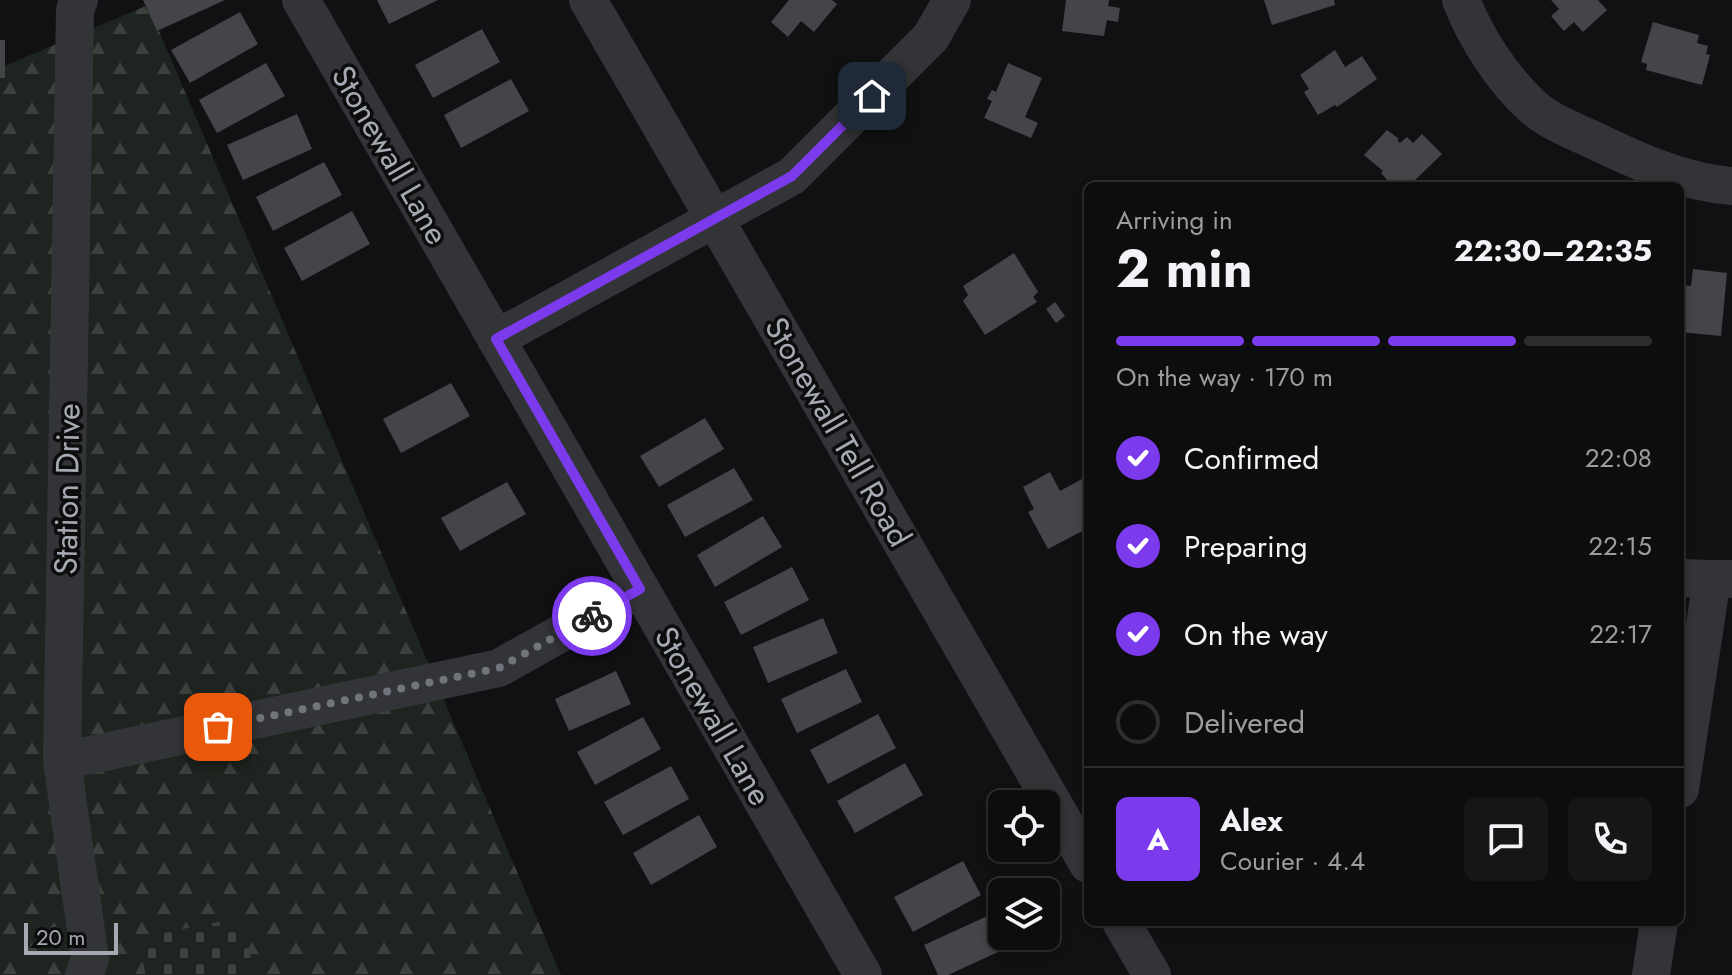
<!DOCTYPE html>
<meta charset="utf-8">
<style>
body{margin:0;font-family:Jost,sans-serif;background:#161617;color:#f1f3f6;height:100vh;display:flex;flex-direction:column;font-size:30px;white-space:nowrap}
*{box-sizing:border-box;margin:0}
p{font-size:26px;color:#9a9c9e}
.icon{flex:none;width:44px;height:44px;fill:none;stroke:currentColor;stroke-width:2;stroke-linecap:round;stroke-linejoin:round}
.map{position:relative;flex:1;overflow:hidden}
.details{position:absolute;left:1084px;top:182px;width:600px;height:744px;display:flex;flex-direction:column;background:#0d0d0e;border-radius:12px;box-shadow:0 4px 12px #0003,0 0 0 2px #2d2d2e}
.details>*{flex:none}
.controls{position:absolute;left:988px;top:790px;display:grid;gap:16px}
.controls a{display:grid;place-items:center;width:72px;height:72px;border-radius:12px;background:#0d0d0e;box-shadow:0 4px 12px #0003,0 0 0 2px #2d2d2e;font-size:40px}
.scale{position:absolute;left:24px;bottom:20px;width:94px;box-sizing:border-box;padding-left:8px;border:4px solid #a5a9b1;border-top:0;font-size:22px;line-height:28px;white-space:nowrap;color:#a5a9b1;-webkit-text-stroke:6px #0d0d0e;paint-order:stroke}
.pin{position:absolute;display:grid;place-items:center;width:68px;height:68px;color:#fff;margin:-34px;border-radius:16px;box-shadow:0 4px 12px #0006}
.courier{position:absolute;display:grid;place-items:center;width:80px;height:80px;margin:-40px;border:6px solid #7c3aed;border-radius:50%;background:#fff;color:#222;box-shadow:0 2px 10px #0007}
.overview em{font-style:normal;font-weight:700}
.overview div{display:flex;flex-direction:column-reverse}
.overview{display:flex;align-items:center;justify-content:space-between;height:136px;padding:0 32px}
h1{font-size:52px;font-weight:700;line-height:60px}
.bar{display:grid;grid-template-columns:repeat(4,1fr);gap:12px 8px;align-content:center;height:96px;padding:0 32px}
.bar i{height:10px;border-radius:6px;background:#2d2d2e}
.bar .current{background:#7c3aed}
.bar p{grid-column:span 4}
.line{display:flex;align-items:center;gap:20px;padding:0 32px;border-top:2px solid #2d2d2e}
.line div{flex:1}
.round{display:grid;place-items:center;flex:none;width:84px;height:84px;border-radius:12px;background:#161617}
ol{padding:0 32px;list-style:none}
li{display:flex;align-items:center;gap:24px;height:88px}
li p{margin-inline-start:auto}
li .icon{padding:8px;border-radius:50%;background:#7c3aed;color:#fff;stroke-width:4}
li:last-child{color:#9a9c9e}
li i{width:44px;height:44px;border:4px solid #2d2d2e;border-radius:50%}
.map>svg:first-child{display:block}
.forest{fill:url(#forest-firs)}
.cemetery{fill:url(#cemetery-stones)}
.building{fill:#444548}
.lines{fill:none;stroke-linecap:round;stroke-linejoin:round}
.minor{stroke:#333437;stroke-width:38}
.done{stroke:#71747a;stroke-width:8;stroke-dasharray:0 14.4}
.route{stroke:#7c3aed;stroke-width:10}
.labels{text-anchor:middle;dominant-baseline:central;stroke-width:7;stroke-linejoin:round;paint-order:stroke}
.street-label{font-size:32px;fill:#a5a9b1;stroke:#0d0d0e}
</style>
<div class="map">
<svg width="1732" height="975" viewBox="0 0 1732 975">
<defs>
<pattern id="forest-firs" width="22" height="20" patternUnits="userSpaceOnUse" patternTransform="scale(2)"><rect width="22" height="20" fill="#1e241f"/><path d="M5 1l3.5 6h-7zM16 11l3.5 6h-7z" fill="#3c413d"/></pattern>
<pattern id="cemetery-stones" width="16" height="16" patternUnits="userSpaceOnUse" patternTransform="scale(2)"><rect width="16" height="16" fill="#1e241f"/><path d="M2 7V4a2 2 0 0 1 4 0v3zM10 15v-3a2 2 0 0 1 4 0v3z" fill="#3c413d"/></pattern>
</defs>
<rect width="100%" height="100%" fill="#111113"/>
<path class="forest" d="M148,5L561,975H0V68Z"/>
<path class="cemetery" d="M239,918L256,975H145L142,937Z"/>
<path class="building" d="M143,0H225L157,31Z
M377,0H438L389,24Z
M789,0H832L837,4L814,32L801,21L788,37L771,22Z
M1066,0H1109L1108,6L1120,8L1118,22L1107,20L1104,36L1062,31Z
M1264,0H1334L1335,5L1272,25Z
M1551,0H1598L1607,10L1583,32L1574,22L1564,31L1551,16L1559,9Z
M240,12L258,44L190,83L171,50Z
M1653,22L1699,35L1697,43L1708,46L1706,54L1710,55L1702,85L1646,70L1647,64L1641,62Z
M482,29L500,62L433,98L415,65Z
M0,40H5V78H0Z
M1335,50L1345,67L1362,56L1377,79L1337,107L1335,105L1318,115L1304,92L1309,89L1300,75Z
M266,63L285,96L217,133L199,100Z
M1008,63L1042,78L1025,117L1038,123L1031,138L984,118L992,101L987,99L992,90L996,92Z
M511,79L529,111L461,148L444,115Z
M297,114L312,149L243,180L227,145Z
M1387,130L1399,139L1397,140L1400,143L1407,137L1413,143L1422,134L1442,154L1409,186H1385L1389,182L1381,173L1383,171L1364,155Z
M324,162L342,195L273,231L256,197Z
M352,211L370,244L302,281L284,248Z
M1014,253L1038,292L1033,297L1037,302L985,335L963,301L968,295L963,286Z
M1693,269L1727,273L1721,336L1680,332V285L1691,286Z
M1055,302L1065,316L1056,323L1046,309Z
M451,383L470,416L401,453L383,419Z
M705,418L724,449L659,487L640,456Z
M734,468L753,500L685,537L667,505Z
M1050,472L1060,491L1082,479L1088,490V528L1048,549L1028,512L1034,509L1023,487Z
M507,482L526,514L460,551L441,518Z
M763,516L782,547L715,587L697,555Z
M792,567L809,600L741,635L724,602Z
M823,618L838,653L768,683L753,647Z
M846,669L862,702L797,733L781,699Z
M616,671L631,704L569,731L555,699Z
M878,714L896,748L828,784L810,750Z
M643,717L661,749L595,785L577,752Z
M905,763L923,795L855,833L837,801Z
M671,766L689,799L623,835L604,802Z
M699,815L717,847L651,885L633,853Z
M963,861L981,895L913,932L894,897Z
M994,913L1009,947L948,975H938L924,945Z"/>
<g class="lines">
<path class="minor" d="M79,0L75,10L62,761L90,959L84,975
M301,0L863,975
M588,0L1088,864
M1461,0C1476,38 1502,79 1533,107C1547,120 1569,129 1587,137C1633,159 1680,182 1732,186
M496,339L792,176L931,37L952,0
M1680,578L1712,579
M62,761L499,668L640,589
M1680,789L1712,579H1732
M1121,922L1152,975
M1651,975L1659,922"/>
</g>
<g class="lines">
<path class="done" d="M218,727L499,668L592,616"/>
<path class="route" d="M592,616L640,589L496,339L792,176L872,96"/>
</g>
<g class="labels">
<g class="street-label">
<text transform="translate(390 155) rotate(60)">Stonewall Lane</text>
<text transform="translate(838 432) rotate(60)">Stonewall Tell Road</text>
<text transform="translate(67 489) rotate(-89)">Station Drive</text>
<text transform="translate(713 716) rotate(60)">Stonewall Lane</text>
</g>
</g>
</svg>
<div class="controls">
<a><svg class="icon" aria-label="locate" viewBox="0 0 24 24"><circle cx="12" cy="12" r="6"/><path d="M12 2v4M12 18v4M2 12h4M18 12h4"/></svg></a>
<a><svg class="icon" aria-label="layers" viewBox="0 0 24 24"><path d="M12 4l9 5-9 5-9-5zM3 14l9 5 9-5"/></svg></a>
</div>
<div class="scale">20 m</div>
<div class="pin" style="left:218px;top:727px;background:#ea580c"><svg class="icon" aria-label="bag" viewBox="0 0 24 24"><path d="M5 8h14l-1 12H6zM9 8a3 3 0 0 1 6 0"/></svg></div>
<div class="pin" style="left:872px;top:96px;background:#1f2937"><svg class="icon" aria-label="home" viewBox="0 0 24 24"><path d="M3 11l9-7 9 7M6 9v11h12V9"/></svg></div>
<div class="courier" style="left:592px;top:616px"><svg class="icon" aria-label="bike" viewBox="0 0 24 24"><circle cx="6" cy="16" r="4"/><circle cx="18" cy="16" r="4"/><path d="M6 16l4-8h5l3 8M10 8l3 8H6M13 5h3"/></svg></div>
<section class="details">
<div class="overview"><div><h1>2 min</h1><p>Arriving in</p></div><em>22:30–22:35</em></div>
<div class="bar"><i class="current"></i><i class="current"></i><i class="current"></i><i></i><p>On the way · 170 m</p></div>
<ol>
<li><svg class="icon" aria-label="check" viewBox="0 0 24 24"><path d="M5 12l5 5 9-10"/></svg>Confirmed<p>22:08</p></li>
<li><svg class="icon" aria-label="check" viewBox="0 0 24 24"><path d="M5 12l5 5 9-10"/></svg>Preparing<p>22:15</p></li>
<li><svg class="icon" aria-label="check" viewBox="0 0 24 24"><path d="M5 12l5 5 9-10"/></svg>On the way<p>22:17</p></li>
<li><i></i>Delivered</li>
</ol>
<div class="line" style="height:144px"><b class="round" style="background:#7c3aed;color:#fff">A</b><div><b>Alex</b><p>Courier · 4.4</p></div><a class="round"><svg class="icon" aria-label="chat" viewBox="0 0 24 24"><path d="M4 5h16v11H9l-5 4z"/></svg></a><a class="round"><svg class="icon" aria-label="phone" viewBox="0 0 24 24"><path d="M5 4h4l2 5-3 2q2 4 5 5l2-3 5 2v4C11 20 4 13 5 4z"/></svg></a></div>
</section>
</div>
